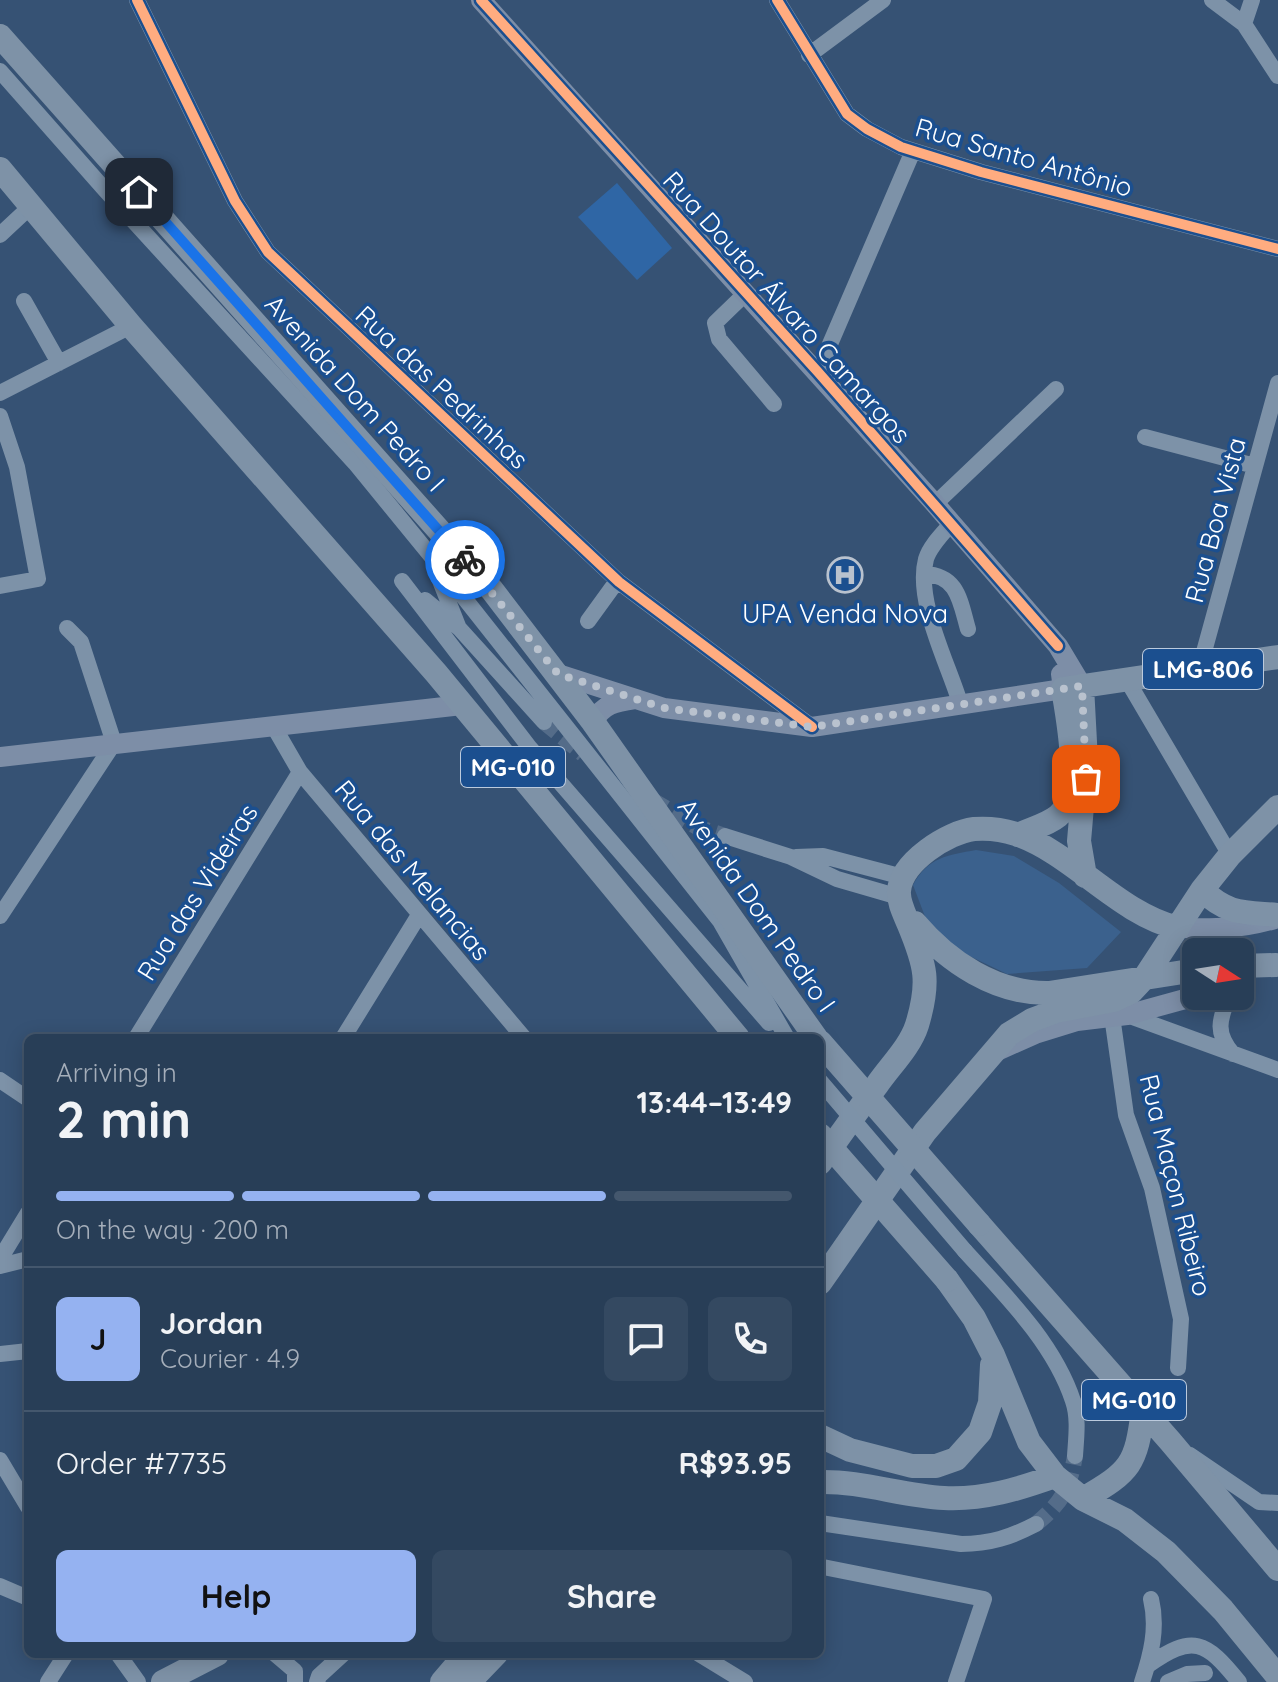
<!DOCTYPE html>
<meta charset="utf-8">
<style>
body{margin:0;font-family:Quicksand,sans-serif;background:#344961;color:#f1f3f6;height:100vh;display:flex;flex-direction:column;font-size:30px;white-space:nowrap}
*{box-sizing:border-box;margin:0}
p{font-size:26px;color:#a5aeba}
.icon{flex:none;width:44px;height:44px;fill:none;stroke:currentColor;stroke-width:2;stroke-linecap:round;stroke-linejoin:round}
.map{position:relative;flex:1;overflow:hidden}
.panel{position:absolute;left:24px;top:1034px;width:800px;height:624px;display:flex;flex-direction:column;background:#283e57;border-radius:12px;box-shadow:0 4px 20px #0003,0 0 0 2px #44576d}
.panel>*{flex:none}
.needle{width:52px;rotate:102deg}
.buttons{position:absolute;left:1182px;top:938px;display:grid;gap:16px}
.buttons a{display:grid;place-items:center;width:72px;height:72px;border-radius:12px;background:#283e57;box-shadow:0 4px 20px #0003,0 0 0 2px #44576d;font-size:40px}
.pin{position:absolute;display:grid;place-items:center;width:68px;height:68px;color:#fff;margin:-34px;border-radius:16px;box-shadow:0 4px 12px #0006}
.courier{position:absolute;display:grid;place-items:center;width:80px;height:80px;margin:-40px;border:6px solid #1a73e8;border-radius:50%;background:#fff;color:#222;box-shadow:0 2px 10px #0007}
.head em{font-style:normal;font-weight:700}
.head div{display:flex;flex-direction:column-reverse}
.head{display:flex;align-items:center;justify-content:space-between;height:136px;padding:0 32px}
h1{font-size:52px;font-weight:700;line-height:60px}
.bar{display:grid;grid-template-columns:repeat(4,1fr);gap:12px 8px;align-content:center;height:96px;padding:0 32px}
.bar i{height:10px;border-radius:6px;background:#44576d}
.bar .active{background:#95b2f1}
.bar p{grid-column:span 4}
.line{display:flex;align-items:center;gap:20px;padding:0 32px;border-top:2px solid #44576d}
.line div{flex:1}
.round{display:grid;place-items:center;flex:none;width:84px;height:84px;border-radius:12px;background:#344961}
.primary-button{display:flex;gap:16px;margin-top:auto;padding:16px 32px}
.primary-button a{flex:1;height:92px;border-radius:12px;background:#95b2f1;color:#111;font-size:32px;font-weight:700;line-height:92px;text-align:center}
.primary-button a+a{background:#344961;color:#f1f3f6}
.map>svg:first-child{display:block}
.green{fill:#2f66a5}
.water{fill:#3b618d}
.lines{fill:none;stroke-linecap:round;stroke-linejoin:round}
.minor-tunnel{stroke:#546c89;stroke-width:16;stroke-dasharray:16 8;stroke-linecap:butt}
.minor{stroke:#7d92a8;stroke-width:16}
.major{stroke:#7d8ea7;stroke-width:20}
.highway{stroke:#7e92a7;stroke-width:24}
.minor-bridge{stroke:#7d92a8;stroke-width:16}
.highway-bridge{stroke:#7e92a7;stroke-width:24}
.cycleway-casing{stroke:#1b4f8f;stroke-width:15}
.cycleway{stroke:#ffac80;stroke-width:10}
.done{stroke:#b9c2ce;stroke-width:8;stroke-dasharray:0 14.4}
.route{stroke:#1a73e8;stroke-width:10}
.labels{text-anchor:middle;dominant-baseline:central;stroke-width:7;stroke-linejoin:round;paint-order:stroke}
.shield{fill:#1b4f8f;stroke:#bbcadd;stroke-width:2}
.shield-label{font-size:24px;font-weight:bold;fill:#fff}
.street-label{font-size:26px;fill:#fff;stroke:#1b4f8f}
.poi-label{font-size:26px;fill:#fff;stroke:#1b4f8f}
</style>
<div class="map">
<svg width="1278" height="1682" viewBox="0 0 1278 1682">
<rect width="100%" height="100%" fill="#365274"/>
<path class="green" d="M617,183L672,248L637,280L578,217Z"/>
<path class="water" d="M976,850L1014,856L1059,883L1121,932L1087,968L1007,974L959,951L929,927L913,885C928,857 948,855 976,850Z"/>
<g class="lines">
<path class="minor-tunnel" d="M544,722L583,754
M652,800L697,827L725,836
M1036,1524C1062,1502 1069,1490 1075,1456"/>
<path class="minor" d="M137,0L235,201L268,252L619,582L812,727
M777,0L847,114L867,129L901,147L981,172L1278,249
M1212,0L1244,24L1278,76
M1244,24L1252,0
M809,55L883,0
M0,71L106,191L355,463L431,556L720,921L787,1038
M0,235L31,206
M746,293L715,323L719,339L774,404
M24,301L59,363
M818,372L913,151
M0,393L131,326
M0,416L17,467L38,579L0,586
M1145,437L1255,466
M935,504L1056,389
M951,524C942,534 930,546 926,559C915,601 948,663 960,703
M437,573L458,626
M924,574C958,575 960,601 968,629
M402,581L530,748L769,1023
M425,600L459,628L544,722
M588,621L617,581
M1199,670L1278,383
M1127,680L1230,855
M274,727L300,772L524,1038
M725,836L791,857L837,879L899,897
M796,857L823,856L903,877
M0,916L114,743L81,642L67,628
M1229,996C1219,1020 1215,1033 1233,1054
M1127,1015L1278,1070
M1112,1016L1126,1115L1152,1188L1181,1319L1178,1368
M136,1038L300,772
M343,1038L419,915
M0,1080L28,1099
M965,1251C1005,1295 1054,1343 1073,1401C1079,1418 1076,1439 1075,1456
M0,1259L28,1213
M0,1266L28,1259
M0,1354L28,1351
M1190,1455L1259,1502L1278,1503
M0,1460L28,1507
M820,1523L961,1544C990,1544 1011,1537 1036,1524
M823,1567L984,1599L956,1682
M0,1586L28,1598
M118,1654L138,1682
M275,1654L295,1671V1682
M699,1654L745,1682
M1147,1666C1193,1633 1206,1641 1239,1682
M48,1682L66,1654
M317,1682L319,1676L343,1654
M1142,1682C1151,1655 1158,1628 1151,1599
M1168,1682L1187,1674L1205,1673"/>
<path class="major" d="M481,0L935,504L1058,646L1082,686
M558,674L664,708L812,727L1063,689L1061,674
M593,722C603,704 615,702 635,699
M0,757L462,705
M1178,928C1216,929 1242,929 1278,918
M999,1050L1035,1034L1077,1021L1127,1015L1196,996"/>
<path class="highway" d="M0,36L492,590L593,722L816,1038
M0,169L131,326L436,673L738,1038
M1082,686L1086,761L1079,841L1085,876
M1018,835C1030,829 1047,825 1058,816C1083,795 1068,719 1063,689L1278,657
M1202,890C1228,915 1244,912 1278,915
M915,923C948,962 996,994 1049,993L1196,970
M1240,966L1276,965
M820,1163C839,1137 857,1111 877,1085C890,1066 910,1047 917,1025C930,982 926,966 909,925C905,915 898,902 899,891C901,862 948,832 974,829C988,828 1004,830 1016,834C1074,854 1117,913 1178,928
M979,1224L1170,1441L1278,1569
M947,1280L974,1318L993,1355L1029,1442L1055,1476L1083,1499L1125,1520L1166,1552L1223,1610L1278,1677
M820,1283L925,1132L1009,1034L1032,1020L1056,1011L1114,1000L1131,992L1145,977L1202,890L1230,855L1278,807
M820,1436L850,1450L912,1466H936L956,1459L980,1432L990,1403L992,1365
M820,1482C861,1481 903,1496 944,1498C983,1500 1019,1489 1055,1476
M1083,1499C1131,1471 1136,1465 1143,1410
M163,1682L217,1654
M442,1682L466,1654
M469,1682L496,1654"/>
<path class="minor-bridge" d="M820,1081L965,1251"/>
<path class="highway-bridge" d="M820,1042L979,1224
M820,1135L947,1280"/>
<defs>
<path id="cycleway" d="M137,0L235,201L268,252L619,582L812,727
M481,0L818,372L1058,646
M777,0L847,114L867,129L901,147L981,172L1278,249"/>
</defs>
<use href="#cycleway" class="cycleway-casing"/>
<use href="#cycleway" class="cycleway"/>
</g>
<g class="lines">
<path class="done" d="M465,560L558,674L664,708L812,727L1082,686L1086,779"/>
<path class="route" d="M139,192L465,560"/>
</g>
<defs>
<symbol id="hospital-ring" viewBox="-11 -11 22 22"><circle r="9.5" fill="#1b4f8f" stroke="#b9c2ce" stroke-width="1.5"/><path d="M-5-5h3v3.5h4V-5h3V5h-3V1.5h-4V5h-3Z" fill="#b9c2ce"/></symbol>
</defs>
<g fill-rule="evenodd">
<use href="#hospital-ring" x="825" y="555" width="40" height="40"/>
</g>
<g class="labels">
<g class="shield">
<rect x="1143" y="649" width="120" height="40" rx="6"/>
<rect x="461" y="747" width="104" height="40" rx="6"/>
<rect x="1082" y="1380" width="104" height="40" rx="6"/>
</g>
<g class="shield-label">
<text x="1203" y="669">LMG-806</text>
<text x="513" y="767">MG-010</text>
<text x="1134" y="1400">MG-010</text>
</g>
<g class="street-label">
<text transform="translate(1024 157) rotate(16)">Rua Santo Antônio</text>
<text transform="translate(787 307) rotate(48)">Rua Doutor Álvaro Camargos</text>
<text transform="translate(442 387) rotate(43)">Rua das Pedrinhas</text>
<text transform="translate(355 393) rotate(48)">Avenida Dom Pedro I</text>
<text transform="translate(1215 520) rotate(-75)">Rua Boa Vista</text>
<text transform="translate(413 870) rotate(50)">Rua das Melancias</text>
<text transform="translate(197 892) rotate(-58)">Rua das Videiras</text>
<text transform="translate(757 905) rotate(55)">Avenida Dom Pedro I</text>
<text transform="translate(1176 1185) rotate(76)">Rua Maçon Ribeiro</text>
</g>
<g class="poi-label">
<text x="845" y="613">UPA Venda Nova</text>
</g>
</g>
</svg>
<div class="buttons">
<a><svg class="needle" viewBox="-14 -14 28 28"><path d="M0-13l5 13h-10z" fill="#e53935"/><path d="M0 13l5-13h-10z" fill="#a5aeba"/></svg></a>
</div>
<div class="pin" style="left:1086px;top:779px;background:#ea580c"><svg class="icon" aria-label="bag" viewBox="0 0 24 24"><path d="M5 8h14l-1 12H6zM9 8a3 3 0 0 1 6 0"/></svg></div>
<div class="pin" style="left:139px;top:192px;background:#1f2937"><svg class="icon" aria-label="home" viewBox="0 0 24 24"><path d="M3 11l9-7 9 7M6 9v11h12V9"/></svg></div>
<div class="courier" style="left:465px;top:560px"><svg class="icon" aria-label="bike" viewBox="0 0 24 24"><circle cx="6" cy="16" r="4"/><circle cx="18" cy="16" r="4"/><path d="M6 16l4-8h5l3 8M10 8l3 8H6M13 5h3"/></svg></div>
<section class="panel">
<div class="head"><div><h1>2 min</h1><p>Arriving in</p></div><em>13:44–13:49</em></div>
<div class="bar"><i class="active"></i><i class="active"></i><i class="active"></i><i></i><p>On the way · 200 m</p></div>
<div class="line" style="height:144px"><b class="round" style="background:#95b2f1;color:#111">J</b><div><b>Jordan</b><p>Courier · 4.9</p></div><a class="round"><svg class="icon" aria-label="chat" viewBox="0 0 24 24"><path d="M4 5h16v11H9l-5 4z"/></svg></a><a class="round"><svg class="icon" aria-label="phone" viewBox="0 0 24 24"><path d="M5 4h4l2 5-3 2q2 4 5 5l2-3 5 2v4C11 20 4 13 5 4z"/></svg></a></div>
<div class="line" style="height:104px"><div>Order #7735</div><b>R$93.95</b></div>
<div class="primary-button"><a>Help</a><a>Share</a></div>
</section>
</div>
